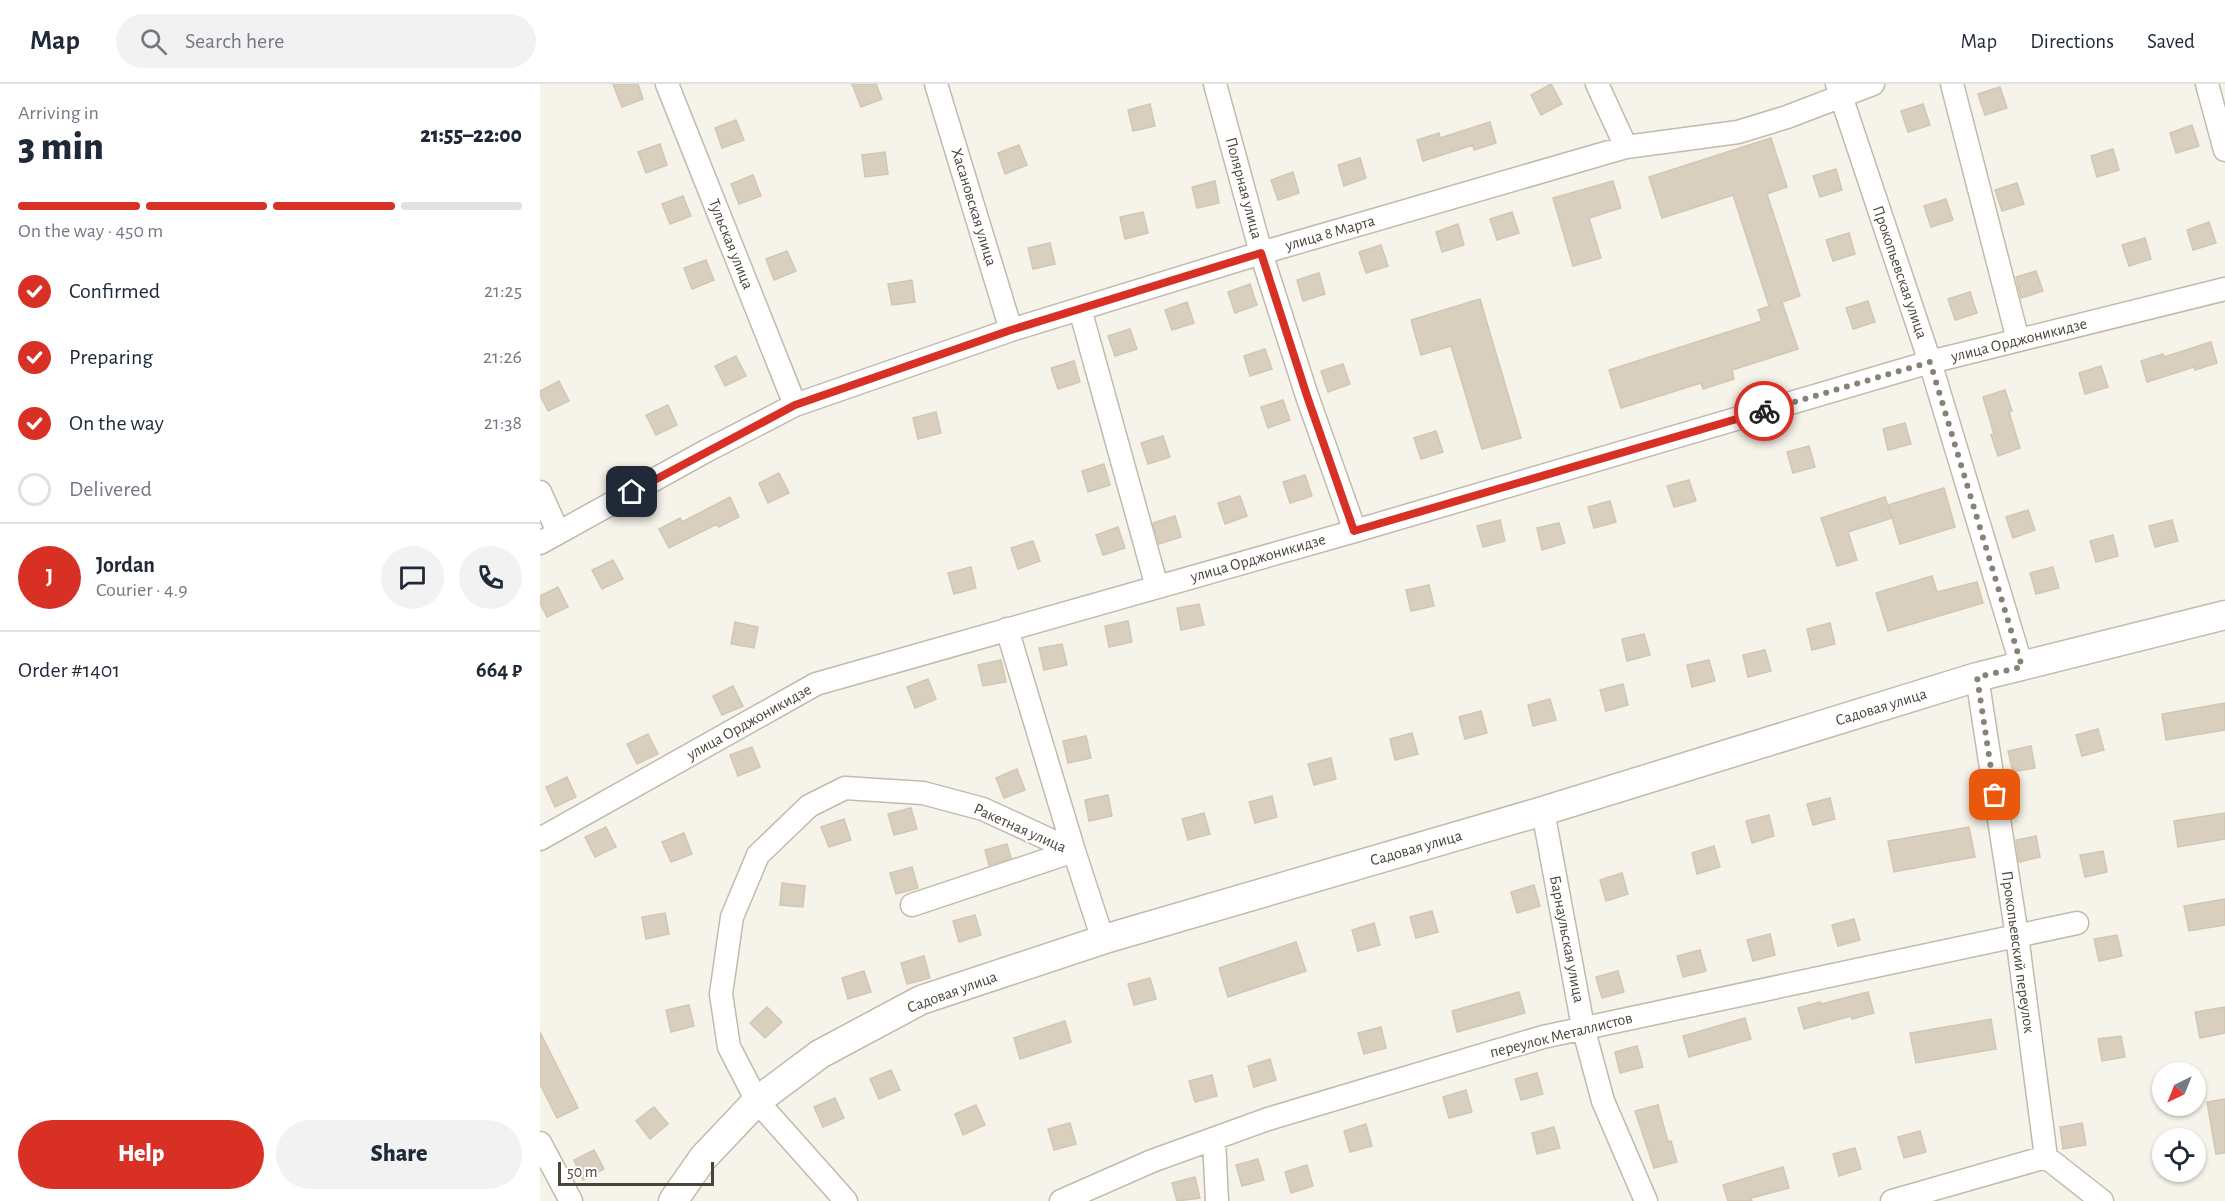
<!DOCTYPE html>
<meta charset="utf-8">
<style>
body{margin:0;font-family:"Alegreya Sans",sans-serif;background:#f2f2f3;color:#1f2937;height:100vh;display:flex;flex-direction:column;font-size:22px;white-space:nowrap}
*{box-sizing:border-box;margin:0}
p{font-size:20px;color:#747a83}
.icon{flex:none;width:33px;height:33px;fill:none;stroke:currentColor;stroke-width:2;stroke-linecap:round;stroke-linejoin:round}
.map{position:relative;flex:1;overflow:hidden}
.side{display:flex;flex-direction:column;background:#fff;width:540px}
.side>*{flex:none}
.needle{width:39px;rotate:223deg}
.buttons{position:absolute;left:1612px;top:978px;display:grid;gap:12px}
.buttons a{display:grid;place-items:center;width:54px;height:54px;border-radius:50%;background:#fff;box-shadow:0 2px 4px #0004;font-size:30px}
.scale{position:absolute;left:18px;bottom:15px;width:156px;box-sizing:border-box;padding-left:6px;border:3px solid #4b4438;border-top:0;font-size:16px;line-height:21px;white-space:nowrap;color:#4b4438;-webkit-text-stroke:4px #fff;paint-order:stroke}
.pin{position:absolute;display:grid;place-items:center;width:51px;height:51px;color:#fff;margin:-26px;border-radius:12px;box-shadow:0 3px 9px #0006}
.courier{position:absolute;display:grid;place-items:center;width:60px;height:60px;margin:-30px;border:4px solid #d93025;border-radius:50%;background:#fff;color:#222;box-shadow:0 2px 8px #0007}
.head em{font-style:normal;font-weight:800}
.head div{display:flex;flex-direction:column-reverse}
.head{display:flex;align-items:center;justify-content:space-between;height:102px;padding:0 18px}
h1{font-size:39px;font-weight:800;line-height:45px}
.bar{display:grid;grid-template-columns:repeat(4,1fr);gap:9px 6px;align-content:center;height:72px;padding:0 18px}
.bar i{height:8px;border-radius:4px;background:#e0e1e3}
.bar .current{background:#d93025}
.bar p{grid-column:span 4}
.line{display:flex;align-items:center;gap:15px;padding:0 18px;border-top:2px solid #e0e1e3}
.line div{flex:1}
.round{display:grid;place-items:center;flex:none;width:63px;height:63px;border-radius:32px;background:#f2f2f3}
ol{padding:0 18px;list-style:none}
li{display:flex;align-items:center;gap:18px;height:66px}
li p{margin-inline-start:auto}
li .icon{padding:6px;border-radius:50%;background:#d93025;color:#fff;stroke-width:4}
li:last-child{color:#747a83}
li i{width:33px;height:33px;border:3px solid #e0e1e3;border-radius:50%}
.button{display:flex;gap:12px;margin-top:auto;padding:12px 18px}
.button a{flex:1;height:69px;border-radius:36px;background:#d93025;color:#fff;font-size:24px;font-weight:800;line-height:69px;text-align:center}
.button a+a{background:#f2f2f3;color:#1f2937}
header{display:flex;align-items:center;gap:36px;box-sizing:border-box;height:84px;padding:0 30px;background:#fff;border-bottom:2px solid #e0e1e3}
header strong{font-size:28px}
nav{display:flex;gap:33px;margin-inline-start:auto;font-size:21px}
.search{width:420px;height:54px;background:#f2f2f3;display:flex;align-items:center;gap:15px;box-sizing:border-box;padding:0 21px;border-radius:33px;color:#747a83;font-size:22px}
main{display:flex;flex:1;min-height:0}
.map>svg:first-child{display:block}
.building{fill:#d8cfbf;stroke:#d3c7b2;stroke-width:1.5}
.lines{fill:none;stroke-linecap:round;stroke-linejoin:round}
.minor-casing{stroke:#c2bbac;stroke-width:25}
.tertiary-casing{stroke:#c2bbac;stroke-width:31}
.minor{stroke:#fff;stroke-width:22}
.tertiary{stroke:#fff;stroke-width:28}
.done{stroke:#878176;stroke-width:6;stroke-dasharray:0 10.8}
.route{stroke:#d93025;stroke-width:8}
.labels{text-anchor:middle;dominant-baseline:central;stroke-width:4.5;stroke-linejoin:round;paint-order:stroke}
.street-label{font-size:16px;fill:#4b4438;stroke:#fff}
</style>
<header>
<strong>Map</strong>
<div class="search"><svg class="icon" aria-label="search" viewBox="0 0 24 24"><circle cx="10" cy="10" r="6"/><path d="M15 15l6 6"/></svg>Search here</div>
<nav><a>Map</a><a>Directions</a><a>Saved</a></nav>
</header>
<main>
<section class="side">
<div class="head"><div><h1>3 min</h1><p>Arriving in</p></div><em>21:55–22:00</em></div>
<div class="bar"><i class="current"></i><i class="current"></i><i class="current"></i><i></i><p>On the way · 450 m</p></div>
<ol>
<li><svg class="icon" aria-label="check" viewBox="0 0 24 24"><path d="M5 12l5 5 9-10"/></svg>Confirmed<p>21:25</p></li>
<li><svg class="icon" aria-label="check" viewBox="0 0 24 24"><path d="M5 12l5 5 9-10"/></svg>Preparing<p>21:26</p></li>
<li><svg class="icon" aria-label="check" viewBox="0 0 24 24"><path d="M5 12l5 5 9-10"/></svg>On the way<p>21:38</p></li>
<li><i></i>Delivered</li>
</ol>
<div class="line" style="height:108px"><b class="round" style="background:#d93025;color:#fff">J</b><div><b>Jordan</b><p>Courier · 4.9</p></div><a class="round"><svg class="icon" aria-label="chat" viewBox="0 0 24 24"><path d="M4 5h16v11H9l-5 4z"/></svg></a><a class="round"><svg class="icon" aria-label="phone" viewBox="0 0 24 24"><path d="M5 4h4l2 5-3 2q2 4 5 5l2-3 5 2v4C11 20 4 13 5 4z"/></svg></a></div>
<div class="line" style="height:78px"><div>Order #1401</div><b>664 ₽</b></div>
<div class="button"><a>Help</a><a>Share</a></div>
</section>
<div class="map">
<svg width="1685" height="1117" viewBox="0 0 1685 1117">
<rect width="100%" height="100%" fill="#f6f3ea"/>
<path class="building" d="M73,0H98L103,15L82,23Z
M312,0H336L342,15L321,23Z
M1011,0L1022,20L1001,31L991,11Z
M1460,3L1467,24L1445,31L1438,10Z
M610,20L615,42L593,47L588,26Z
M1383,20L1390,41L1368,48L1361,27Z
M196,36L204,56L182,64L175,44Z
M950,38L956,59L934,66L933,61L883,77L877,56L899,49L900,54Z
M1652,41L1659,62L1636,69L1630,49Z
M1231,54L1247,103L1227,110L1260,212L1242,218L1258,265L1192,286L1194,295L1163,305L1161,299L1081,324L1069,286L1222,237L1218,226L1229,222L1193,111L1122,134L1109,93Z
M120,60L127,81L106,89L98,68Z
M479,61L487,81L465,90L458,69Z
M1573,65L1579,86L1557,93L1551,72Z
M345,68L348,90L325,93L322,71Z
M820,74L826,94L804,102L798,81Z
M1296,85L1302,106L1280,113L1273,92Z
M753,88L759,109L738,116L731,96Z
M213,91L221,112L199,120L191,100Z
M675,97L679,119L657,124L652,103Z
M1073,97L1081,124L1049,134L1061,174L1033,182L1013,114Z
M1477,99L1484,120L1462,127L1455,106Z
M143,112L151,132L130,140L122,120Z
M1406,115L1413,136L1391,143L1384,122Z
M603,128L608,149L585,155L580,133Z
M972,128L979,149L957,156L950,135Z
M1669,138L1676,159L1653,166L1647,146Z
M918,140L924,161L902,168L896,148Z
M1309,149L1315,170L1293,177L1286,156Z
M1605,154L1611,175L1589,182L1582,161Z
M510,159L515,180L493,185L488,164Z
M841,161L848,182L826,189L819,168Z
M247,167L256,187L234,196L226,175Z
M166,176L174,196L152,205L144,184Z
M1496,187L1503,207L1481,214L1476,193Z
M779,189L785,210L763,217L757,196Z
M372,196L375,218L352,221L348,200Z
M710,200L717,221L695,229L688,208Z
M1430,208L1437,229L1415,236L1408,215Z
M940,215L981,354L942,365L911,262L881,271L871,236Z
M1328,217L1335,238L1313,245L1306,224Z
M647,218L654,239L632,246L625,226Z
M590,245L597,265L575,272L568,252Z
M1671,258L1677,279L1655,286L1654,283L1607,298L1601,277L1623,270L1624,273Z
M725,265L732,285L710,292L704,272Z
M196,272L206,292L185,302L175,282Z
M534,277L540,298L518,305L511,284Z
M803,280L810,300L788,308L781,287Z
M1561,282L1568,303L1545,310L1539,289Z
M19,297L29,317L8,327L0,311V307Z
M1465,306L1472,327L1469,328L1480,364L1458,372L1451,351L1454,350L1443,313Z
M743,316L750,336L728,344L721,323Z
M128,321L137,341L116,351L106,331Z
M396,328L401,349L378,355L373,334Z
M1365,339L1371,360L1348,366L1343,345Z
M896,347L903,368L881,375L874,354Z
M623,352L630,373L608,380L601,359Z
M1269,362L1275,383L1253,389L1247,368Z
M564,380L570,401L548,408L542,387Z
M239,389L249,409L228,419L219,399Z
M765,391L772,412L750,419L743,398Z
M1149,396L1156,417L1134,423L1127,402Z
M1404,404L1415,443L1360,460L1348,421Z
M700,412L707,432L685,440L678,419Z
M190,413L199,433L179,443L177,440L129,464L119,445L140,434L142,438Z
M1345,413L1352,434L1308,448L1317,476L1297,482L1281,434Z
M1070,417L1076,438L1054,444L1048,423Z
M1488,426L1495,446L1473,454L1466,433Z
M635,432L641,453L619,460L613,439Z
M960,436L965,457L943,463L937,442Z
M1632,436L1638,457L1615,463L1609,442Z
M1019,439L1025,459L1002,466L997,444Z
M578,443L585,464L563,471L556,451Z
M1573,451L1578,472L1556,478L1550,457Z
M493,457L500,477L478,485L471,464Z
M73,476L83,495L62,505L52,486Z
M431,483L436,504L414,510L408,489Z
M1513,483L1519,504L1496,510L1490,489Z
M1392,492L1397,508L1437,498L1443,519L1348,547L1336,509Z
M889,501L894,522L871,527L866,506Z
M18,503L28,523L7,533L0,519V512Z
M659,520L664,541L641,546L637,524Z
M588,537L592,558L569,563L565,542Z
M195,538L218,543L214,564L191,560Z
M1290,539L1295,560L1272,566L1267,545Z
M1104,550L1110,571L1087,577L1082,555Z
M522,560L527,581L504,586L499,564Z
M1225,566L1231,587L1208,593L1203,571Z
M461,576L466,598L443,602L438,581Z
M1169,576L1175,597L1152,603L1147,581Z
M388,595L396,615L375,624L367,603Z
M1083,600L1088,621L1066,627L1060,606Z
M193,602L203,622L182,631L173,612Z
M1010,615L1016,636L993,642L988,621Z
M1685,619V646L1626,656L1622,630Z
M941,627L947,649L925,655L919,633Z
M1558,645L1564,666L1542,672L1536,651Z
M872,649L878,670L855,676L850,655Z
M108,650L118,670L97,680L87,660Z
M546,652L551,674L528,679L523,657Z
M1491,662L1495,684L1473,688L1468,667Z
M212,663L220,683L198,692L190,671Z
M791,674L796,695L774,701L768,680Z
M477,685L485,706L464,714L456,694Z
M27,693L36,713L15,723L6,703Z
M568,711L572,732L549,737L545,716Z
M732,712L737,733L715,739L709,718Z
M1290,714L1295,735L1273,741L1267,720Z
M371,724L377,745L354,751L348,730Z
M664,729L670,750L648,756L642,735Z
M1685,729V755L1638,763L1634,737Z
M1229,731L1234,752L1212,759L1206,737Z
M304,735L311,756L289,763L281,743Z
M66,743L76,763L55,773L45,753Z
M1429,743L1435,773L1354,788L1348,757Z
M144,749L152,770L131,778L122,758Z
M1496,752L1500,773L1479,778L1476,756Z
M467,760L471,774L449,781L445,766Z
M1174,762L1180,783L1157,790L1152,769Z
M1563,767L1567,788L1545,793L1540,771Z
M372,783L378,804L356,810L350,789Z
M1082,789L1088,810L1066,817L1060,796Z
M242,799L265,802L263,823L240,821Z
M994,801L1000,822L977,829L971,808Z
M1685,815V841L1649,847L1644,822Z
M892,827L898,848L876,854L870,833Z
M125,829L129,850L106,855L102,833Z
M435,831L441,851L419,858L413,837Z
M1314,835L1320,856L1298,862L1292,841Z
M834,839L840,861L818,867L812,846Z
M1230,850L1235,871L1213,877L1207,856Z
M1577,851L1582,872L1559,877L1554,855Z
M756,858L766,887L688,913L679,884Z
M1160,866L1166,887L1143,893L1137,872Z
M384,872L390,894L367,900L361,879Z
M324,887L331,908L308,915L302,894Z
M1078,887L1084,908L1062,914L1056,893Z
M610,894L616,915L594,921L588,900Z
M979,908L985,929L917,948L912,927Z
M1328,908L1334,929L1312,935L1311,932L1264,945L1258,924L1280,918L1281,920Z
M149,921L154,942L131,948L126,926Z
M227,923L242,938L225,954L210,939Z
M1685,923V949L1660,954L1655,928Z
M1205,934L1211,955L1149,973L1143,952Z
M1451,935L1456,965L1376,979L1370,949Z
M525,937L531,958L480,975L474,954Z
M841,943L846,964L824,970L818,949Z
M0,948L38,1024L17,1034L0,1000Z
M1581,952L1585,973L1562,977L1558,955Z
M1097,962L1103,983L1080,989L1075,968Z
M730,975L736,996L714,1003L708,982Z
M351,986L360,1006L339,1015L330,995Z
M997,989L1003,1010L981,1016L975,995Z
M672,991L677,1012L655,1018L649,997Z
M926,1006L932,1028L909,1034L903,1013Z
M295,1014L304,1034L283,1043L274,1023Z
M1685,1015V1069L1676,1070L1667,1018Z
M436,1021L445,1041L423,1051L415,1030Z
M1118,1021L1128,1058L1131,1057L1137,1078L1114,1084L1095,1027Z
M114,1023L128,1040L110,1055L96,1037Z
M530,1039L536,1060L514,1066L508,1045Z
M1542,1039L1546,1061L1523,1065L1520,1043Z
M826,1040L832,1062L810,1068L804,1047Z
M1014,1043L1020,1064L997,1070L992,1049Z
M1380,1047L1386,1068L1364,1074L1358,1053Z
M1315,1064L1321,1085L1299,1092L1293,1070Z
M54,1066L64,1085L43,1096L34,1076Z
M718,1075L724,1096L702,1102L696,1081Z
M767,1081L773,1102L751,1109L745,1088Z
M1243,1083L1249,1104L1211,1114L1212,1117H1188L1183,1101Z
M655,1093L660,1114L637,1117L632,1099Z"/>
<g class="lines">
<defs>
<path id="minor" d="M127,0L255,321
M396,0L471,246
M675,0L721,169L767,312L815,447
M1057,0L1086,63
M1297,0L1390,278L1482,583
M1412,0L1478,256
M1667,0L1685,66
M540,225L617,503
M0,408L18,448
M0,459L166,367L255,321L471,246L721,169L1086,63L1198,48L1247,33L1333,0
M467,545L534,767L563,856
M1437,593L1477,852L1506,1073L1562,1117
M1003,727L1043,943L1063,1017L1106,1117
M0,755L276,600L815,447L1390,278L1685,205
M372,821L534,767
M674,1055L677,1117
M0,1059L31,1117
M306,1117L217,1017L189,963L181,910L192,833L218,771L269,722L305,704L383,709L443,725L534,767
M521,1117L612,1077L728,1035L1003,953L1537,839
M1352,1117L1506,1073"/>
<path id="tertiary" d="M133,1117L163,1074L217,1017L280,970L381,916L568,854L1003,727L1437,593L1685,531"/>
</defs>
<use href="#minor" class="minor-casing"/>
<use href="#tertiary" class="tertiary-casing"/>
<use href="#minor" class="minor"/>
<use href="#tertiary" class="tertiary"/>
</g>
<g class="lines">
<path class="done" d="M1224,327L1390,278L1482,583L1437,593L1455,711"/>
<path class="route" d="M92,408L255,321L471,246L721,169L767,312L814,447L1224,327"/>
</g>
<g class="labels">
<g class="street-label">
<text transform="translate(704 104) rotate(75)">Полярная улица</text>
<text transform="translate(434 123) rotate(73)">Хасановская улица</text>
<text transform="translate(790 149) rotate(-16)">улица 8 Марта</text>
<text transform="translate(191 160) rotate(68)">Тульская улица</text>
<text transform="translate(1360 188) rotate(71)">Прокопьевская улица</text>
<text transform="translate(1479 256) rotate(-14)">улица Орджоникидзе</text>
<text transform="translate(718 474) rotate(-16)">улица Орджоникидзе</text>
<text transform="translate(1341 623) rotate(-17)">Садовая улица</text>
<text transform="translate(209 638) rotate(-29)">улица Орджоникидзе</text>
<text transform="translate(480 744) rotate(24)">Ракетная улица</text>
<text transform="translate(876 764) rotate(-16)">Садовая улица</text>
<text transform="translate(1027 855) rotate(79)">Барнаульская улица</text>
<text transform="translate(1478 868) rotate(82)">Прокопьевский переулок</text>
<text transform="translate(412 908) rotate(-20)">Садовая улица</text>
<text transform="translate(1021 951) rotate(-14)">переулок Металлистов</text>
</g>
</g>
</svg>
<div class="buttons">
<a><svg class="needle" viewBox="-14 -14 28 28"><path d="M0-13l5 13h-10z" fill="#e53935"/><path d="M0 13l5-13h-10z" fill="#747a83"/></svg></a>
<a><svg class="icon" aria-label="locate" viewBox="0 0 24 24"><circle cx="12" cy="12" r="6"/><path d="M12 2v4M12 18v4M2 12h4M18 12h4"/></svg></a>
</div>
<div class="scale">50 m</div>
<div class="pin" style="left:1455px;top:711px;background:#ea580c"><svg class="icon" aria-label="bag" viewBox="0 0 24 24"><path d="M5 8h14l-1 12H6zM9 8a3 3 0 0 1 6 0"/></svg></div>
<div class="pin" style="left:92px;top:408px;background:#1f2937"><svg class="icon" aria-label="home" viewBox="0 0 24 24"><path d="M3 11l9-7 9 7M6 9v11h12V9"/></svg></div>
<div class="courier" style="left:1224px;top:327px"><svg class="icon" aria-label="bike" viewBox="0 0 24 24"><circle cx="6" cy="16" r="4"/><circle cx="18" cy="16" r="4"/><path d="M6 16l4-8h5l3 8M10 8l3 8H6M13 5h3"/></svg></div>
</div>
</main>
